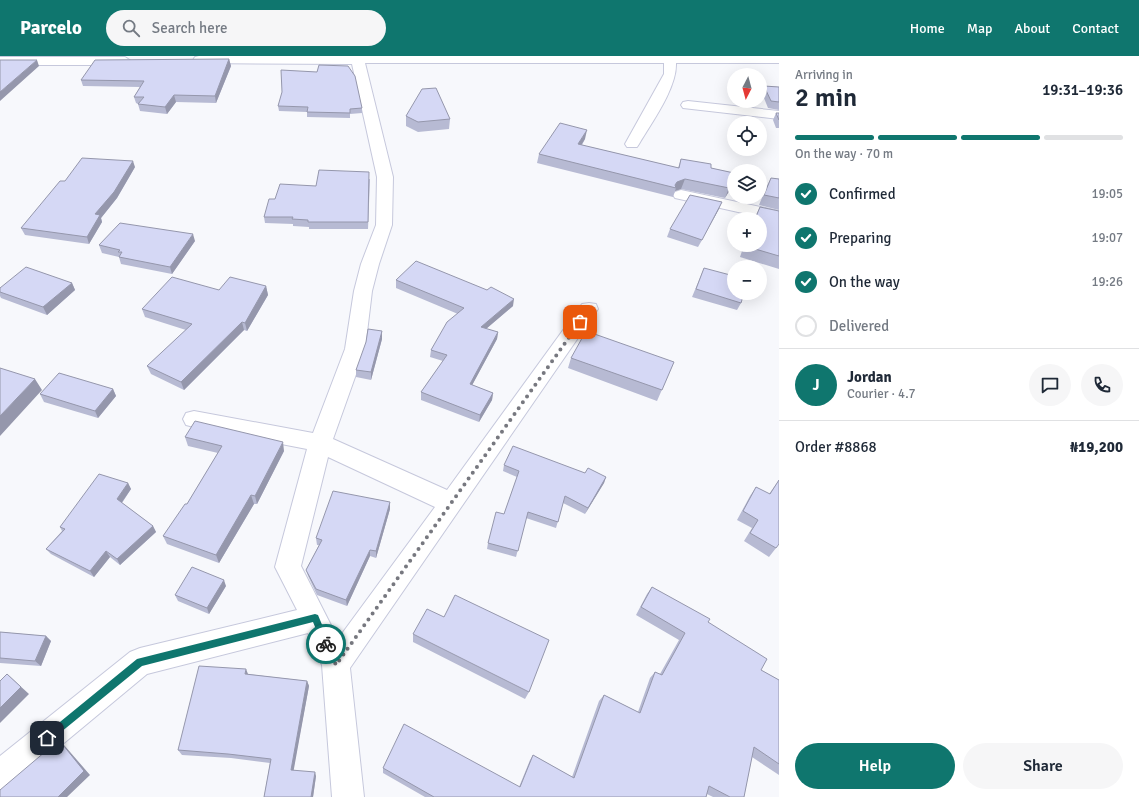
<!DOCTYPE html>
<meta charset="utf-8">
<style>
body{margin:0;font-family:Signika,sans-serif;background:#f6f6f7;color:#1f2937;height:100vh;display:flex;flex-direction:column;font-size:15px;white-space:nowrap}
*{box-sizing:border-box;margin:0}
p{font-size:13px;color:#747a83}
.icon{flex:none;width:22px;height:22px;fill:none;stroke:currentColor;stroke-width:2;stroke-linecap:round;stroke-linejoin:round}
.map{position:relative;flex:1;overflow:hidden}
.drawer{display:flex;flex-direction:column;background:#fff;width:360px}
.drawer>*{flex:none}
.needle{width:26px;rotate:186deg}
.controls{position:absolute;left:727px;top:12px;display:grid;gap:8px}
.controls a{display:grid;place-items:center;width:40px;height:40px;border-radius:50%;background:#fff;box-shadow:0 4px 16px #0002;font-size:20px}
.pin{position:absolute;display:grid;place-items:center;width:34px;height:34px;color:#fff;margin:-17px;border-radius:8px;box-shadow:0 2px 6px #0006}
.courier{position:absolute;display:grid;place-items:center;width:40px;height:40px;margin:-20px;border:3px solid #0f766e;border-radius:50%;background:#fff;color:#222;box-shadow:0 1px 5px #0007}
.summary em{font-style:normal;font-weight:600}
.summary div{display:flex;flex-direction:column-reverse}
.summary{display:flex;align-items:center;justify-content:space-between;height:68px;padding:0 16px}
h1{font-size:26px;font-weight:600;line-height:30px}
.bar{display:grid;grid-template-columns:repeat(4,1fr);gap:6px 4px;align-content:center;height:48px;padding:0 16px}
.bar i{height:5px;border-radius:3px;background:#e0e1e3}
.bar .current{background:#0f766e}
.bar p{grid-column:span 4}
.line{display:flex;align-items:center;gap:10px;padding:0 16px;border-top:1px solid #e0e1e3}
.line div{flex:1}
.round{display:grid;place-items:center;flex:none;width:42px;height:42px;border-radius:21px;background:#f6f6f7}
ol{padding:0 16px;list-style:none}
li{display:flex;align-items:center;gap:12px;height:44px}
li p{margin-inline-start:auto}
li .icon{padding:4px;border-radius:50%;background:#0f766e;color:#fff;stroke-width:4}
li:last-child{color:#747a83}
li i{width:22px;height:22px;border:2px solid #e0e1e3;border-radius:50%}
.cta{display:flex;gap:8px;margin-top:auto;padding:8px 16px}
.cta a{flex:1;height:46px;border-radius:24px;background:#0f766e;color:#fff;font-size:16px;font-weight:600;line-height:46px;text-align:center}
.cta a+a{background:#f6f6f7;color:#1f2937}
header{display:flex;align-items:center;gap:24px;box-sizing:border-box;height:56px;padding:0 20px;background:#0f766e;color:#fff}
header strong{font-size:19px}
nav{display:flex;gap:22px;margin-inline-start:auto;font-size:14px}
.search{width:280px;height:36px;background:#f6f6f7;display:flex;align-items:center;gap:10px;box-sizing:border-box;padding:0 14px;border-radius:22px;color:#747a83;font-size:15px}
main{display:flex;flex:1;min-height:0}
.map>svg:first-child{display:block}
.lines{fill:none;stroke-linecap:round;stroke-linejoin:round}
.minor-casing{stroke:#c6c8dc;stroke-width:2}
.minor{fill:#fff;fill-rule:evenodd}
.wall{fill:#b7bad3}
.shaded-wall{fill:#9597ac}
.building{fill:#d5d8f5;stroke:#9597ac}
.route{fill:#0f766e}
.done{stroke:#77787f;stroke-width:4;stroke-dasharray:0 7.2}
</style>
<header>
<strong>Parcelo</strong>
<div class="search"><svg class="icon" aria-label="search" viewBox="0 0 24 24"><circle cx="10" cy="10" r="6"/><path d="M15 15l6 6"/></svg>Search here</div>
<nav><a>Home</a><a>Map</a><a>About</a><a>Contact</a></nav>
</header>
<main>
<div class="map">
<svg width="779" height="741" viewBox="0 0 779 741">
<rect width="100%" height="100%" fill="#f7f8fc"/>
<g class="lines">
<defs>
<path id="minor" d="M199,0H779V7H676C677,32 652,66 639,88L637,91H627L625,88L664,18V7H365L393,121L392,169L379,208L372,235L365,293L333,383L447,434L582,248L589,247L596,248L598,253L350,612L364,741H332L322,609L308,577L147,618L11,731L0,735V700L130,596L140,592L297,554L275,511L307,393L194,371L186,369L183,363L186,357L194,355L313,377L345,293L354,235L361,208L376,169L377,121L352,8L195,7L193,4L195,1ZM328,401L435,451L338,583L301,510Z
M0,1H125L131,5L125,9H0Z
M688,45L779,55V63L683,52L681,49L683,46Z
M681,134L779,155V165L675,142L673,139L675,136Z"/>
</defs>
<use href="#minor" class="minor-casing"/>
<use href="#minor" class="minor"/>
</g>
<path class="wall" d="M229,3L231,10L216,47L176,46L167,58L140,55L138,48L136,47L134,41L140,31L83,30L81,24Z
M764,30L779,31V54L768,52L762,37Z
M278,50L362,52V57L350,58V62L307,61V56L279,55Z
M776,57H779V72H776L773,64Z
M406,60L450,63L449,73L418,76L406,70Z
M585,83L582,89L678,112L681,103L711,112L734,117V126L725,142L681,133L675,135L673,141L537,107L539,98Z
M135,111L117,142L101,162L102,166L89,188L25,179L21,172L65,125Z
M771,122L779,123V154L759,149L766,132Z
M370,123L368,173H309V171L293,170V168L265,167L264,161L275,143L316,130Z
M760,151L779,155V213L740,201L744,189H760V163H754Z
M719,153L698,191L667,181L670,173Z
M195,185L172,218L121,208L119,201L102,197L99,189Z
M704,212L741,247L737,254L692,241Z
M396,224L513,250L486,273L498,276L497,283L472,329L493,337L492,344L479,366L421,344V336L443,305L430,301L431,294L458,258L396,232Z
M72,227L75,234L47,259L1,242L0,240V232Z
M266,230L268,239L247,275L244,274L184,334L151,318L147,310L186,274L145,261L142,253L219,234Z
M382,275V283L371,324L356,321V314Z
M571,302L674,306L657,345L568,312Z
M113,333L116,340L98,362L44,346L40,338Z
M185,381L284,395L257,448H254L219,507L167,488L163,480L187,448L218,397L188,390Z
M504,409L585,417L606,421L604,427L585,458L563,447L556,472L526,462L516,501L487,493L488,487L504,458L517,421L503,415Z
M779,424L776,492L769,501L744,485L752,472L737,464L750,440L756,431L769,438Z
M128,427L131,433L122,447L153,470L156,476L120,509L110,501L94,521L51,498L46,493L62,475L60,471Z
M390,446V453L376,502L370,500L347,550L317,539L308,520L306,514L319,489H317L316,482Z
M226,530L209,558L178,545L175,539Z
M652,531L708,566L761,614L779,624V719L752,701L744,741H713L707,738L706,741H425L383,717V712L519,731L530,704L533,699L572,721L599,645L604,639L638,656L650,622L655,616L660,618L679,584L636,559L647,538Z
M0,576L46,580L51,585L41,610L0,607Z
M413,578L529,636L525,643L413,586Z
M248,618L307,625L309,630L293,714L316,720L313,741H264L270,707L231,702L182,699L178,694Z"/>
<path class="shaded-wall" d="M229,3L231,10L216,47L215,40Z
M37,4L39,10L0,45V36Z
M174,39L176,46L167,58L165,51Z
M587,74L585,83L576,97L578,88Z
M133,105L135,111L117,142L101,162L102,166L89,188L87,181L95,158Z
M685,123L681,133L675,135L676,132L675,129L677,126Z
M734,124V127L725,142L729,132Z
M722,146L719,153L698,191L702,184Z
M193,178L195,185L172,218L170,211Z
M72,227L75,234L47,259L43,251Z
M266,230L268,239L247,275L245,267Z
M514,243L513,250L480,278L481,271Z
M242,266L244,274L184,334L181,326Z
M382,275V283L371,324V316Z
M498,276L497,283L469,335L470,328Z
M35,323L42,334L0,380V360Z
M113,333L116,340L98,362L95,355Z
M493,337L492,344L479,366L480,359Z
M283,386L284,395L257,448L255,440Z
M606,421L604,427L585,458L588,452Z
M128,427L131,433L120,449L117,443Z
M251,439L254,448L219,507L216,499Z
M390,446V453L376,502V495Z
M153,470L156,476L120,509L117,503Z
M370,494V500L347,550L346,544Z
M106,495L110,501L94,521L90,515Z
M224,524L226,530L209,558L207,552Z
M46,580L51,585L41,610L35,605Z
M246,613L248,618H245Z
M7,618L29,638L0,667V652Z
M307,625L309,630L293,718L291,714Z
M59,684L64,689L90,719L67,741H58Z
M315,716L316,720L313,741H311Z"/>
<path class="building" d="M229,3L215,40L174,39L165,51L138,48L144,41H134L144,25L81,24L95,4Z
M0,4H37L0,36Z
M319,9L348,10L355,20L362,52L350,53V57L307,56L308,51L278,50L282,36L281,14L317,16Z
M764,30L779,31V46L771,45Z
M436,32L450,63L418,66L406,60L422,33Z
M776,57H779V64Z
M560,67L587,74L578,88L679,112L681,103L711,108V112L734,117V124L729,132L685,123L677,126L675,129L676,132L539,98Z
M82,102L133,105L114,136L95,158L100,159L87,181L21,172L60,125H65Z
M319,114L369,116L368,166H308V164L292,163L293,161H264L269,143H275L280,128L316,130Z
M771,122L779,123V142L764,139Z
M690,139L722,146L702,184L670,173Z
M760,151L779,155V200L745,190V189H760V163H755Z
M120,167L193,178L170,211L119,201L122,196H118L120,194L99,189Z
M416,205L487,234L491,231L514,243L481,271L498,276L470,328L493,337L480,359L421,336L447,299L431,294L447,266L464,252L396,224Z
M26,211L72,227L43,251L0,236V232Z
M704,212L734,220V237H744L741,247L696,233Z
M172,221L219,234L230,221L266,230L245,267L242,266L181,326L147,310L192,268L142,253Z
M368,273L382,275L371,316L356,314L366,286Z
M586,275L674,306L662,334L571,302Z
M0,312L35,323L0,360Z
M59,317L113,333L95,355L40,338Z
M195,365L283,386L255,440L251,439L216,499L163,480L185,448H187L222,390L185,381Z
M513,390L585,417L588,412L606,421L588,452L565,440L558,466L528,456L518,495L488,487L496,456L504,458L519,415L504,409Z
M99,418L128,427L117,443L153,470L117,503L106,495L90,515L46,493L65,473L60,471Z
M779,424V488L776,492L750,477L758,464L743,455L756,431L770,438Z
M333,435L390,446L376,495L370,494L346,544L316,533L306,514L322,484L316,482Z
M192,511L224,524L207,552L175,539Z
M652,531L710,563L708,566L767,603L761,614L779,624V708L754,691L744,741H730L709,730L706,741H434L383,712L404,668L520,731L533,699L574,722L604,639L640,657L655,616L662,619L685,577L641,551Z
M455,539L549,584L529,636L413,578L427,553L444,561Z
M0,576L46,580L35,605L0,602Z
M199,610L246,613L245,618L307,625L291,714L315,716L311,741H264L271,703L228,698L178,694Z
M7,618L21,631L0,652V625Z
M59,684L84,715L58,741H0V734Z"/>
<path class="route" d="M315,558L318,559L330,588L329,590H323L313,566L142,610L50,685H44V679L137,603Z"/>
<g class="lines">
<path class="done" d="M326,588L336,609L580,266"/>
</g>
</svg>
<div class="controls">
<a><svg class="needle" viewBox="-14 -14 28 28"><path d="M0-13l5 13h-10z" fill="#e53935"/><path d="M0 13l5-13h-10z" fill="#747a83"/></svg></a>
<a><svg class="icon" aria-label="locate" viewBox="0 0 24 24"><circle cx="12" cy="12" r="6"/><path d="M12 2v4M12 18v4M2 12h4M18 12h4"/></svg></a>
<a><svg class="icon" aria-label="layers" viewBox="0 0 24 24"><path d="M12 4l9 5-9 5-9-5zM3 14l9 5 9-5"/></svg></a>
<a>+</a>
<a>−</a>
</div>
<div class="pin" style="left:580px;top:266px;background:#ea580c"><svg class="icon" aria-label="bag" viewBox="0 0 24 24"><path d="M5 8h14l-1 12H6zM9 8a3 3 0 0 1 6 0"/></svg></div>
<div class="pin" style="left:47px;top:682px;background:#1f2937"><svg class="icon" aria-label="home" viewBox="0 0 24 24"><path d="M3 11l9-7 9 7M6 9v11h12V9"/></svg></div>
<div class="courier" style="left:326px;top:588px"><svg class="icon" aria-label="bike" viewBox="0 0 24 24"><circle cx="6" cy="16" r="4"/><circle cx="18" cy="16" r="4"/><path d="M6 16l4-8h5l3 8M10 8l3 8H6M13 5h3"/></svg></div>
</div>
<section class="drawer">
<div class="summary"><div><h1>2 min</h1><p>Arriving in</p></div><em>19:31–19:36</em></div>
<div class="bar"><i class="current"></i><i class="current"></i><i class="current"></i><i></i><p>On the way · 70 m</p></div>
<ol>
<li><svg class="icon" aria-label="check" viewBox="0 0 24 24"><path d="M5 12l5 5 9-10"/></svg>Confirmed<p>19:05</p></li>
<li><svg class="icon" aria-label="check" viewBox="0 0 24 24"><path d="M5 12l5 5 9-10"/></svg>Preparing<p>19:07</p></li>
<li><svg class="icon" aria-label="check" viewBox="0 0 24 24"><path d="M5 12l5 5 9-10"/></svg>On the way<p>19:26</p></li>
<li><i></i>Delivered</li>
</ol>
<div class="line" style="height:72px"><b class="round" style="background:#0f766e;color:#fff">J</b><div><b>Jordan</b><p>Courier · 4.7</p></div><a class="round"><svg class="icon" aria-label="chat" viewBox="0 0 24 24"><path d="M4 5h16v11H9l-5 4z"/></svg></a><a class="round"><svg class="icon" aria-label="phone" viewBox="0 0 24 24"><path d="M5 4h4l2 5-3 2q2 4 5 5l2-3 5 2v4C11 20 4 13 5 4z"/></svg></a></div>
<div class="line" style="height:52px"><div>Order #8868</div><b>₦19,200</b></div>
<div class="cta"><a>Help</a><a>Share</a></div>
</section>
</main>
